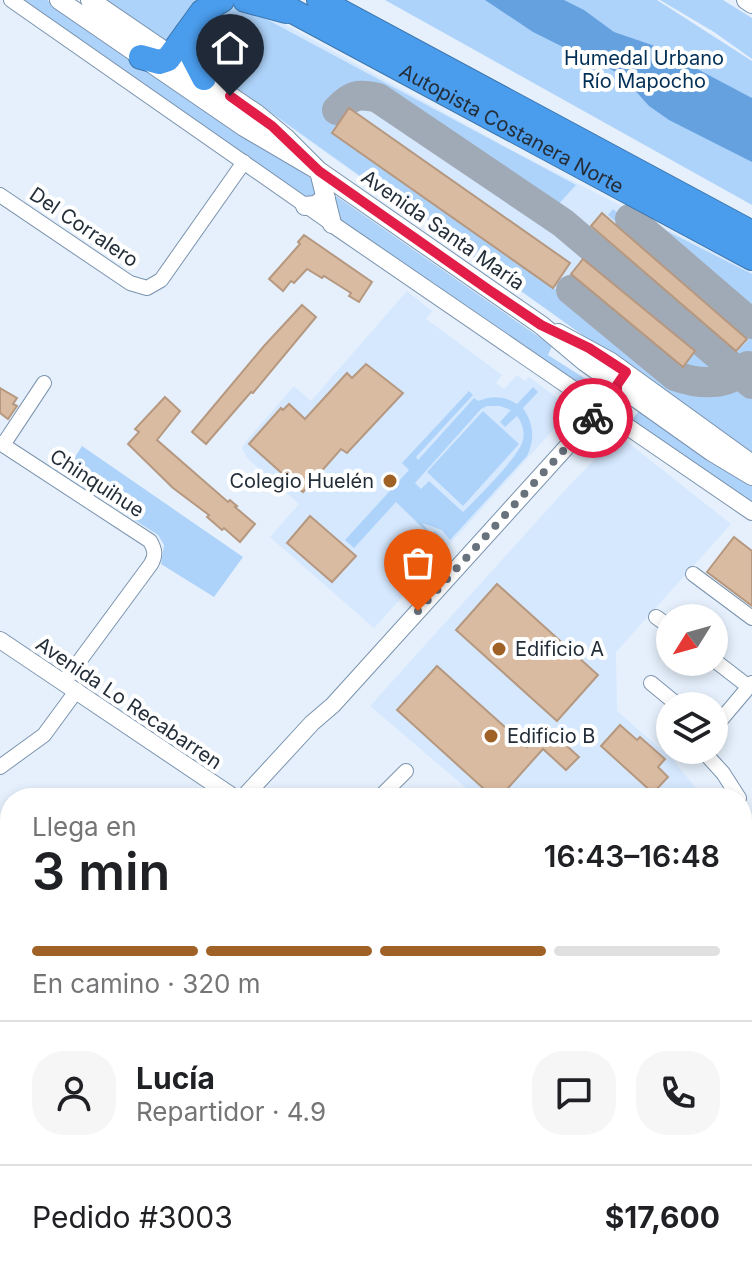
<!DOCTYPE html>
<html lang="es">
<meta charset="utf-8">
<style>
body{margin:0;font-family:Inter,sans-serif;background:#f6f6f6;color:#202124;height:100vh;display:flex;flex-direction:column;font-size:30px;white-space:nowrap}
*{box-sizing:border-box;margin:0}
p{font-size:26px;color:#757577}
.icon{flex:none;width:44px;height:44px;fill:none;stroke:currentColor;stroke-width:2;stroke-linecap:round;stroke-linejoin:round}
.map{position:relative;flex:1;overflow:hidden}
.drawer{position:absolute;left:0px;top:788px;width:752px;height:496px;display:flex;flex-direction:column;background:#fff;border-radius:32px 32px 0 0;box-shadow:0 4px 12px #0003}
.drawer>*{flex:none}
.needle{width:52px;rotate:233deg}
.buttons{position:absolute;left:656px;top:604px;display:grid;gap:16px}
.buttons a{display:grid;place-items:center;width:72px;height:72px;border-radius:50%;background:#fff;box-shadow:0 4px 12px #0003;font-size:40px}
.pin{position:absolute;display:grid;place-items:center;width:68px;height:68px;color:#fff;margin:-82px -34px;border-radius:50% 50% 50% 0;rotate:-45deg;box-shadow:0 0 8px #0007}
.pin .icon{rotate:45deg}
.courier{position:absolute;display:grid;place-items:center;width:80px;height:80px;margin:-40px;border:6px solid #e11d48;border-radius:50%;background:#fff;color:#222;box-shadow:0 2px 10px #0007}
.overview em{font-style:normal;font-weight:600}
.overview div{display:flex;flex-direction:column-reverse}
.overview{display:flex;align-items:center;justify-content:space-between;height:136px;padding:0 32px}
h1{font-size:52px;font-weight:600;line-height:60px}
.bar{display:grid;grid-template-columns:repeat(4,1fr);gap:12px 8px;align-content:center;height:96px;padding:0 32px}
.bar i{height:10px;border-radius:6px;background:#e0e0e0}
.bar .current{background:#9f6126}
.bar p{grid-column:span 4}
.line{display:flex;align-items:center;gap:20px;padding:0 32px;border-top:2px solid #e0e0e0}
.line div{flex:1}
.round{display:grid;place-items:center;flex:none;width:84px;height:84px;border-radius:32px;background:#f6f6f6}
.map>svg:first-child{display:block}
.built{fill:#d5e8fe}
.green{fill:#aed3fa;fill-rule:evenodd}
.water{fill:#66a1df}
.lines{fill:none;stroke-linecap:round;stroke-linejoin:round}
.taxiway{stroke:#a0aab6;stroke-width:30}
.building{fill:#d9bba1;stroke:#b5987f;stroke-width:2}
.minor-casing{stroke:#7a93ae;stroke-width:16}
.tertiary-casing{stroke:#7a93ae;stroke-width:18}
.secondary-casing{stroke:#7a93ae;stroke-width:20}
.motorway-casing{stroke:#3d76ad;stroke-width:26}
.minor{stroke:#fff;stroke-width:14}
.tertiary{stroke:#fff;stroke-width:16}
.secondary{stroke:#fff;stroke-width:18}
.motorway{stroke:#4a9cec;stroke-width:24}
.done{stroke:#68727d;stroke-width:8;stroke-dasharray:0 14.4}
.route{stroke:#e11d48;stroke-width:10}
.poi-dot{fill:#9f6126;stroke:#fff;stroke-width:3}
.labels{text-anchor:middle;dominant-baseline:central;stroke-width:8;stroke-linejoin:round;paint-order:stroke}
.park-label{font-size:20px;fill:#022f56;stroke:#fff}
.street-label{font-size:20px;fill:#242e39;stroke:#fff}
.poi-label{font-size:20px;fill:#242e39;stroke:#fff;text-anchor:start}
</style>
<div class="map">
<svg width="752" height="1284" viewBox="0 0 752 1284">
<rect width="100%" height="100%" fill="#e5f0fc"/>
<path class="built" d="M234,5L266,14L517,153L752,272V456L218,76L229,6Z
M407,291L432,311L426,319L429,321L502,375L496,383L504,389L517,375L525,381L529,377L572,409L374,628L270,537L299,504L247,458L242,448L247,440L294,386L311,401Z
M626,441L731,524L616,652L617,711L673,760L704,798H478L370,706L566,489L608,446Z"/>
<path class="green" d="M20,0H47L309,177L313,181L317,197L310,200Z
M102,0H206L168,43Z
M385,0H657L752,61V205Z
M660,0H723L752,18V59L714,32Z
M242,6L576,185L555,208L377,87L350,90L332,113L341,120L333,133L553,288L556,289L560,284L676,381C698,387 718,391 740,380L752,389V456L209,68L198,37L200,27L229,8Z
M329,191L552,346L548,355L592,383L597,377L602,380C602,388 600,394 592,397L337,220Z
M613,209L752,331V352L743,363L738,364L731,359L594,242L600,233L737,352L749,339L608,215Z
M631,213L752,274V315L642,223Z
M589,253L721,366L716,376L690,375L678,371L566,279L571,274L683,366L695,351L583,259Z
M533,387L538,392L523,408C534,424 535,439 527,456L450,540L442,530L422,523L431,534L435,531L445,541L437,549L427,539L430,535L396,502L354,548L345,540L409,470L402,463L469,391L473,395L416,457L418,460L474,398L478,401C492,395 504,396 517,404ZM487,406H500L511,410L500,422L505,427L517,416C522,423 525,431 523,440C520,456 476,499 463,512L429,481L421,489L415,483L481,409Z
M483,411L519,444L463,506L427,472Z
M639,411L752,486V507L630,422Z
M82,446L243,557L214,597L161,564L164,545L158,535L64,475Z"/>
<path class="water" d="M485,0H564L584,10L614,32L652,45L750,97L752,98V162L669,120L649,106L622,76L594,59L567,49L533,32Z"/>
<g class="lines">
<path class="taxiway" d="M337,110C351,95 358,93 378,98L563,223L752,384
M630,219L752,324
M571,290L675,376C701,385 728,386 748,366"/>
</g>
<path class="building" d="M349,108L570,263L553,288L332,133Z
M602,213L747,339L736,351L591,226Z
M304,235L372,282L359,302L349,296L351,293L324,276L322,278L307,269L294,283L291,281L283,291L269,279L300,244L298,242Z
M583,259L695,351L683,367L571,274Z
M302,305L316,317L253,393L251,392L206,444L192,432L264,346Z
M366,364L403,393L347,453L341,449L303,492L249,444L281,408L283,410L289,404L305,419L347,373L352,378Z
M0,388L17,398L13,404L17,406L8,419L0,413Z
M165,397L180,411L157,440L228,502L230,500L237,506L235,507L255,524L240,542L224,528L222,530L207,517L209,515L173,488L128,444L139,432L135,429Z
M310,516L356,556L332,582L287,543Z
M734,537L752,551V606L707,572Z
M497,584L598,675L557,721L456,630Z
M437,666L527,747L546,727L579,757L566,770L543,749L499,798H494L397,710Z
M620,725L637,740L640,737L665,759L658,767L668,777L653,793L601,746Z
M752,837V888L742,875V844Z
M752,956V988L742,997V965Z"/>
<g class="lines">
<defs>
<path id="minor" d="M11,0L332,224
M0,195L130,283L147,288L161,280L244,162
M0,443L150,541C155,550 156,555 151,564L64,682
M3,445L44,383
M693,574L752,618
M656,617L670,627
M714,660L749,687
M651,683L679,706
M714,728L752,683
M702,750L723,773L739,798
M0,767L44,735L77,690
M379,798L406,771
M742,1109L752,1101
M742,1225L752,1235
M326,1274L336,1284
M0,1277L10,1268
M224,1284L236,1274
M538,1284L549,1274
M645,1284L657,1274"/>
<path id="tertiary" d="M332,224L752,512
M0,640L235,798
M243,798L312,723L333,705L601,409C612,404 617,397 617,385
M0,1031L10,1022
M616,1274L626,1284"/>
<path id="secondary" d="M59,0L244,127L319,171L541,325L585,362L712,452L752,476
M90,0L257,114L287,139L319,171L332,224
M746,0L752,4
M305,206L315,205L326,198
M558,333L611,362L752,464"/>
<g id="motorway">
<path d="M245,0L286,11"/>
<path id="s1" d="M272,0L752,258"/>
<path d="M319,0L752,233"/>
<path d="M187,33L192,55L204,78"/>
<path d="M141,57L159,62L168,59L202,12L222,0"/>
</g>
</defs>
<use href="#minor" class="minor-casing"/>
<use href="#tertiary" class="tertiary-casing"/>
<use href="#secondary" class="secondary-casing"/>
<use href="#motorway" class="motorway-casing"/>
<use href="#minor" class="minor"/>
<use href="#tertiary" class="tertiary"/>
<use href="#secondary" class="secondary"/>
<use href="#motorway" class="motorway"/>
</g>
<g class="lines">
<path class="done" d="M418,611L593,418"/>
<path class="route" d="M230,96L272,126L319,171L489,290L541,325L589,348L626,372L617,385V394L609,406L601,409L593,418"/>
</g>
<g class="poi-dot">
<circle cx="390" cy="481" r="8"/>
<circle cx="499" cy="649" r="8"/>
<circle cx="491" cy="736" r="8"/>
</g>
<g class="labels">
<g class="park-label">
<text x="644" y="58">Humedal Urbano<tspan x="644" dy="23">Río Mapocho</tspan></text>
</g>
<g class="street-label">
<text stroke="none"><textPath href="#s1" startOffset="272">Autopista Costanera Norte</textPath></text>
<text transform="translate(84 227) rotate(34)">Del Corralero</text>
<text transform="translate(443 230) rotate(35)">Avenida Santa María</text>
<text transform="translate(97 483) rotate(33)">Chinquihue</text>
<text transform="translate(129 703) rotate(34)">Avenida Lo Recabarren</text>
</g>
<g class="poi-label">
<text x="374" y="481" text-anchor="end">Colegio Huelén</text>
<text x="515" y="649">Edificio A</text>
<text x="507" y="736">Edificio B</text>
</g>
</g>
</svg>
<div class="buttons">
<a><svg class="needle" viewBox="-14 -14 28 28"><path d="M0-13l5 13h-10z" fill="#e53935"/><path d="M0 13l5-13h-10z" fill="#757577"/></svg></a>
<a><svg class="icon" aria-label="layers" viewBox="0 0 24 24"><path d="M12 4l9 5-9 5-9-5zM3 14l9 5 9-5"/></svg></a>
</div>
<div class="pin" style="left:418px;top:611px;background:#ea580c"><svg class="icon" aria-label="bag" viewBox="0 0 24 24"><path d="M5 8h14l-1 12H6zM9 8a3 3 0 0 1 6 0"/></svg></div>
<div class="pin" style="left:230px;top:96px;background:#1f2937"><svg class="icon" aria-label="home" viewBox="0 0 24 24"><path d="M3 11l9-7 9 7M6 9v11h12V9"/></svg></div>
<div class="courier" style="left:593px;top:418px"><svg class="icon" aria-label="bike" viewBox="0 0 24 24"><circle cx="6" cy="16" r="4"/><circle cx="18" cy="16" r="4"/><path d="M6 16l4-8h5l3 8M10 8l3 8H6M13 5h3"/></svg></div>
<section class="drawer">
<div class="overview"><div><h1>3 min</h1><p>Llega en</p></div><em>16:43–16:48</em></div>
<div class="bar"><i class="current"></i><i class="current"></i><i class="current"></i><i></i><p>En camino · 320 m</p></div>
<div class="line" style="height:144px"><a class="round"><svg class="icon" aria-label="person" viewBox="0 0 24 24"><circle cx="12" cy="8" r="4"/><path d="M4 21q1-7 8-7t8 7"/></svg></a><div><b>Lucía</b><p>Repartidor · 4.9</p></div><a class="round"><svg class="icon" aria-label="chat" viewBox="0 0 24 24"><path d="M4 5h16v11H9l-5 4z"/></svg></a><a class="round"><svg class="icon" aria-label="phone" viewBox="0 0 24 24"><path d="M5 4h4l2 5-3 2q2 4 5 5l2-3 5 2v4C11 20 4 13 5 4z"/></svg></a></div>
<div class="line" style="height:104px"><div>Pedido #3003</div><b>$17,600</b></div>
</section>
</div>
